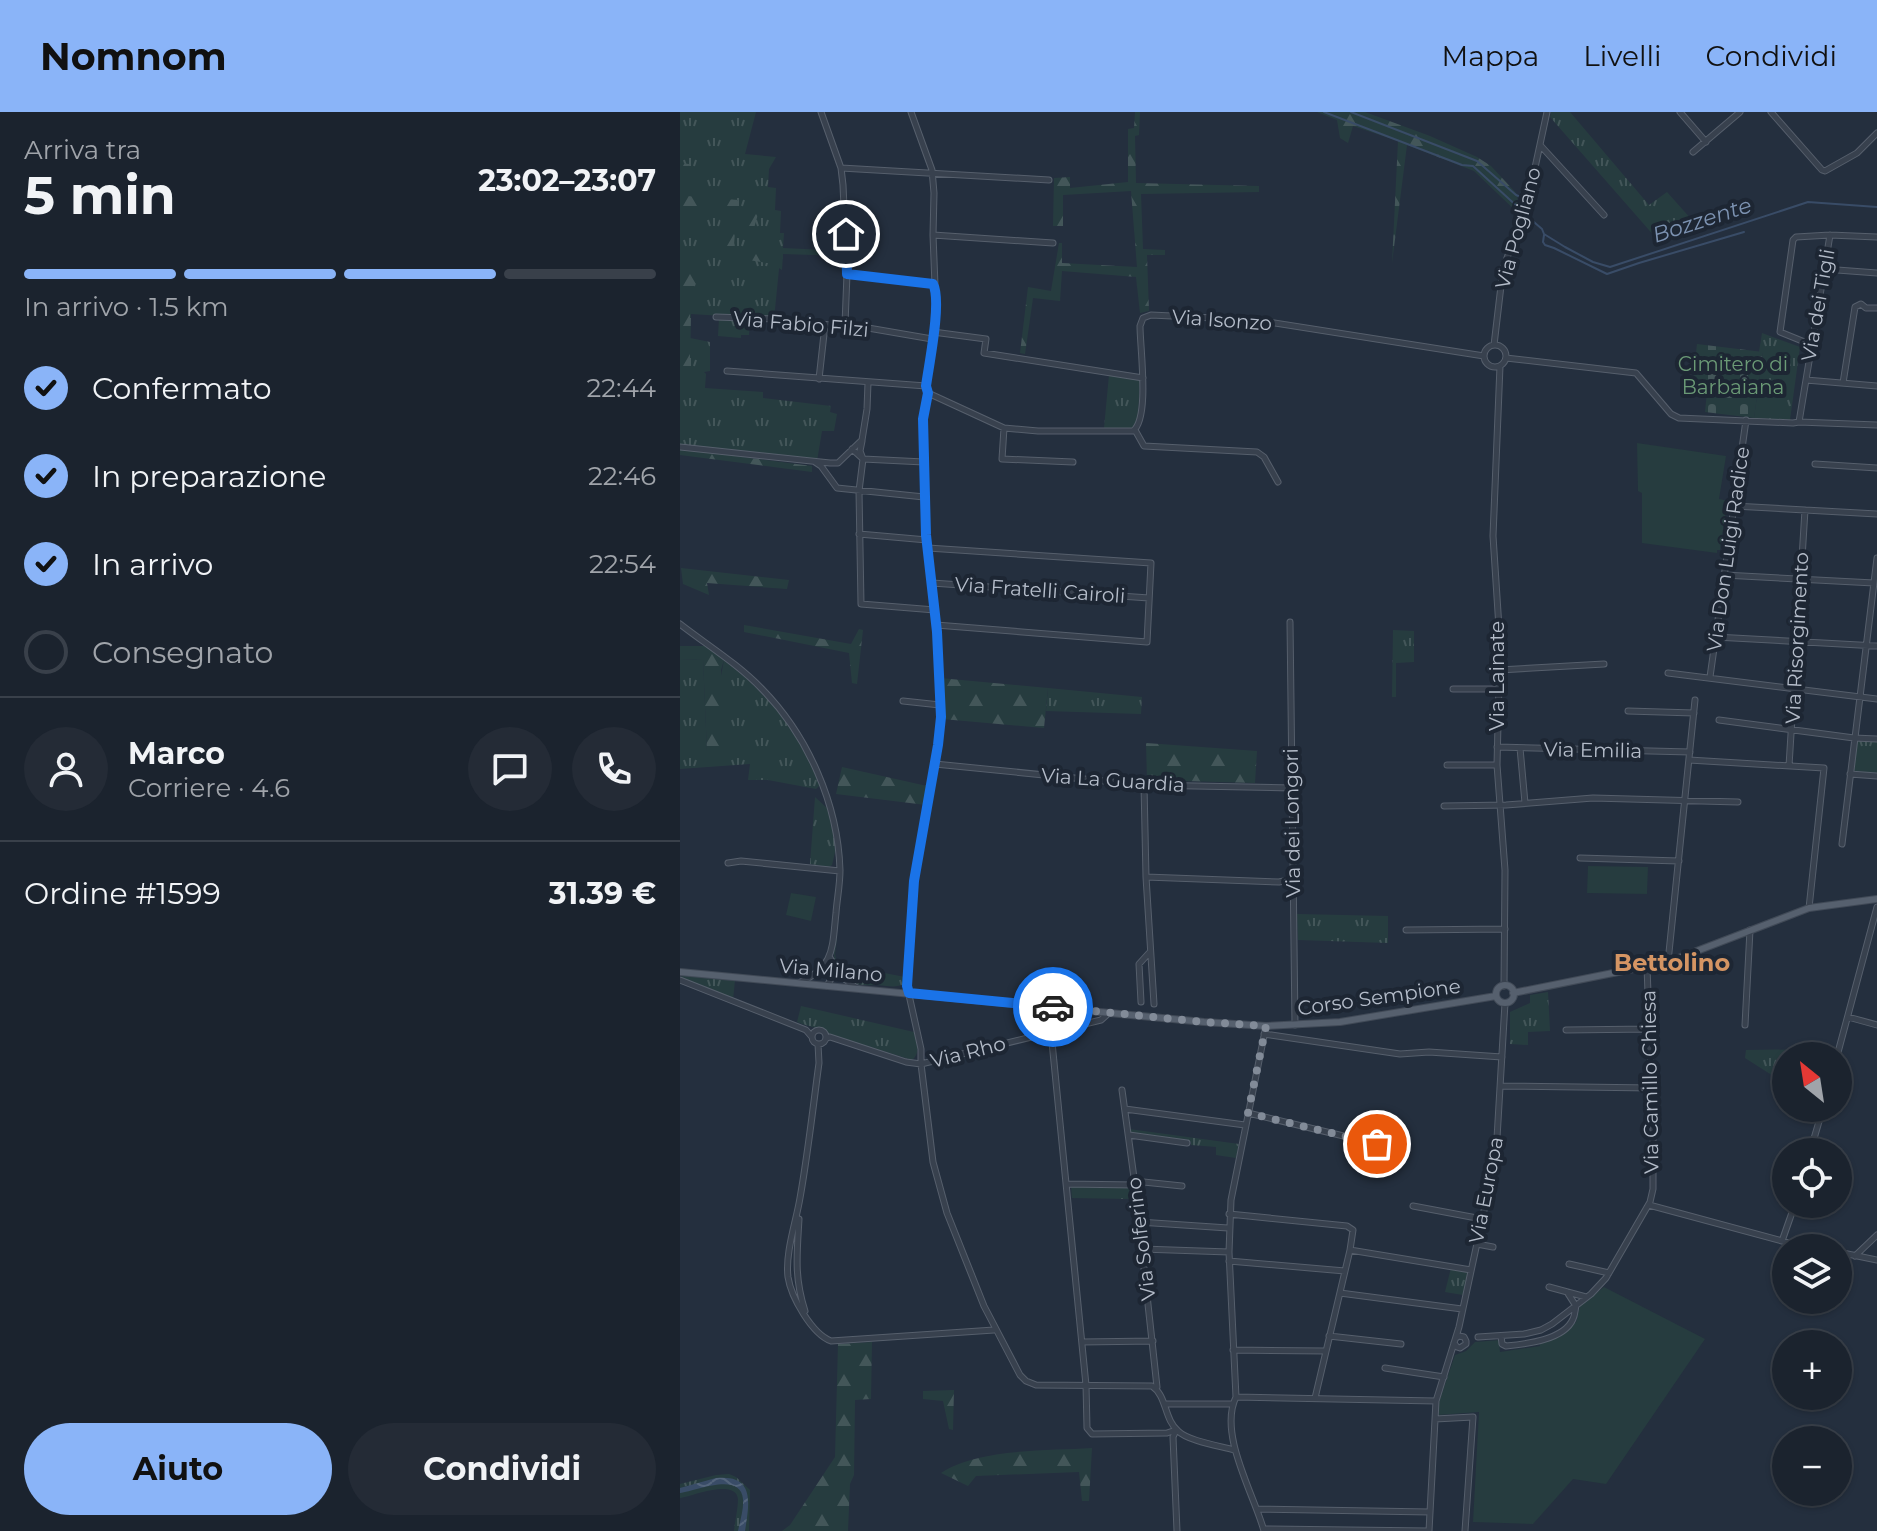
<!DOCTYPE html>
<html lang="it">
<meta charset="utf-8">
<style>
body{margin:0;font-family:Montserrat,sans-serif;background:#242b36;color:#f1f3f6;height:100vh;display:flex;flex-direction:column;font-size:30px;white-space:nowrap}
*{box-sizing:border-box;margin:0}
p{font-size:26px;color:#a0a4aa}
.icon{flex:none;width:44px;height:44px;fill:none;stroke:currentColor;stroke-width:2;stroke-linecap:round;stroke-linejoin:round}
.map{position:relative;flex:1;overflow:hidden}
.sheet{display:flex;flex-direction:column;background:#1b232e;width:680px}
.sheet>*{flex:none}
.needle{width:52px;rotate:330deg}
.controls{position:absolute;left:1092px;top:930px;display:grid;gap:16px}
.controls a{display:grid;place-items:center;width:80px;height:80px;border-radius:50%;background:#1b232e;box-shadow:0 2px 6px #0004,0 0 0 2px #39404a;font-size:40px}
.pin{position:absolute;display:grid;place-items:center;width:68px;height:68px;color:#fff;margin:-34px;border:4px solid #fff;border-radius:50%;box-shadow:0 2px 8px #0007}
.courier{position:absolute;display:grid;place-items:center;width:80px;height:80px;margin:-40px;border:6px solid #1a73e8;border-radius:50%;background:#fff;color:#222;box-shadow:0 2px 10px #0007}
.headline em{font-style:normal;font-weight:700}
.headline div{display:flex;flex-direction:column-reverse}
.headline{display:flex;align-items:center;justify-content:space-between;height:136px;padding:0 24px}
h1{font-size:52px;font-weight:700;line-height:60px}
.bar{display:grid;grid-template-columns:repeat(4,1fr);gap:12px 8px;align-content:center;height:96px;padding:0 24px}
.bar i{height:10px;border-radius:6px;background:#39404a}
.bar .selected{background:#8ab4f8}
.bar p{grid-column:span 4}
.line{display:flex;align-items:center;gap:20px;padding:0 24px;border-top:2px solid #39404a}
.line div{flex:1}
.round{display:grid;place-items:center;flex:none;width:84px;height:84px;border-radius:42px;background:#242b36}
ol{padding:0 24px;list-style:none}
li{display:flex;align-items:center;gap:24px;height:88px}
li p{margin-inline-start:auto}
li .icon{padding:8px;border-radius:50%;background:#8ab4f8;color:#111;stroke-width:4}
li:last-child{color:#a0a4aa}
li i{width:44px;height:44px;border:4px solid #39404a;border-radius:50%}
.cta{display:flex;gap:16px;margin-top:auto;padding:16px 24px}
.cta a{flex:1;height:92px;border-radius:48px;background:#8ab4f8;color:#111;font-size:32px;font-weight:700;line-height:92px;text-align:center}
.cta a+a{background:#242b36;color:#f1f3f6}
header{display:flex;align-items:center;gap:48px;box-sizing:border-box;height:112px;padding:0 40px;background:#8ab4f8;color:#111}
header strong{font-size:38px}
nav{display:flex;gap:44px;margin-inline-start:auto;font-size:28px}
main{display:flex;flex:1;min-height:0}
.map>svg:first-child{display:block}
.grass{fill:url(#grass-tufts)}
.forest{fill:url(#forest-firs)}
.cemetery{fill:url(#cemetery-stones)}
.pitch{fill:#263c3f}
.water{fill:url(#water-waves)}
.lines{fill:none;stroke-linecap:round;stroke-linejoin:round}
.stream{stroke:#394c67;stroke-width:2}
.minor-casing{stroke:#565f6c;stroke-width:7}
.major-casing{stroke:#414a57;stroke-width:8}
.minor{stroke:#38414e;stroke-width:5}
.major{stroke:#56606e;stroke-width:6}
.done{stroke:#828b98;stroke-width:8;stroke-dasharray:0 14.4}
.route{stroke:#1a73e8;stroke-width:10}
.labels{text-anchor:middle;dominant-baseline:central;stroke-width:8;stroke-linejoin:round;paint-order:stroke}
.street-label{font-size:20px;fill:#b4bcc9;stroke:#1d2633}
.park-label{font-size:20px;fill:#6b9a76;stroke:#1d2633}
.water-label{font-size:22px;font-style:italic;fill:#7c92b1;stroke:#1d2633}
.quarter-label{font-size:24px;font-weight:bold;fill:#d59563;stroke:#1d2633}
</style>
<header>
<strong>Nomnom</strong>
<nav><a>Mappa</a><a>Livelli</a><a>Condividi</a></nav>
</header>
<main>
<section class="sheet">
<div class="headline"><div><h1>5 min</h1><p>Arriva tra</p></div><em>23:02–23:07</em></div>
<div class="bar"><i class="selected"></i><i class="selected"></i><i class="selected"></i><i></i><p>In arrivo · 1.5 km</p></div>
<ol>
<li><svg class="icon" aria-label="check" viewBox="0 0 24 24"><path d="M5 12l5 5 9-10"/></svg>Confermato<p>22:44</p></li>
<li><svg class="icon" aria-label="check" viewBox="0 0 24 24"><path d="M5 12l5 5 9-10"/></svg>In preparazione<p>22:46</p></li>
<li><svg class="icon" aria-label="check" viewBox="0 0 24 24"><path d="M5 12l5 5 9-10"/></svg>In arrivo<p>22:54</p></li>
<li><i></i>Consegnato</li>
</ol>
<div class="line" style="height:144px"><a class="round"><svg class="icon" aria-label="person" viewBox="0 0 24 24"><circle cx="12" cy="8" r="4"/><path d="M4 21q1-7 8-7t8 7"/></svg></a><div><b>Marco</b><p>Corriere · 4.6</p></div><a class="round"><svg class="icon" aria-label="chat" viewBox="0 0 24 24"><path d="M4 5h16v11H9l-5 4z"/></svg></a><a class="round"><svg class="icon" aria-label="phone" viewBox="0 0 24 24"><path d="M5 4h4l2 5-3 2q2 4 5 5l2-3 5 2v4C11 20 4 13 5 4z"/></svg></a></div>
<div class="line" style="height:104px"><div>Ordine #1599</div><b>31.39 €</b></div>
<div class="cta"><a>Aiuto</a><a>Condividi</a></div>
</section>
<div class="map">
<svg width="1197" height="1419" viewBox="0 0 1197 1419">
<defs>
<pattern id="grass-tufts" width="24" height="20" patternUnits="userSpaceOnUse" patternTransform="scale(2)"><rect width="24" height="20" fill="#263c3f"/><path d="M3 7l-1-3M5 7V3M7 7l1-3M15 17l-1-3M17 17v-4M19 17l1-3" fill="none" stroke="#435659"/></pattern>
<pattern id="forest-firs" width="22" height="20" patternUnits="userSpaceOnUse" patternTransform="scale(2)"><rect width="22" height="20" fill="#263c3f"/><path d="M5 1l3.5 6h-7zM16 11l3.5 6h-7z" fill="#435659"/></pattern>
<pattern id="cemetery-stones" width="16" height="16" patternUnits="userSpaceOnUse" patternTransform="scale(2)"><rect width="16" height="16" fill="#263c3f"/><path d="M2 7V4a2 2 0 0 1 4 0v3zM10 15v-3a2 2 0 0 1 4 0v3z" fill="#435659"/></pattern>
<pattern id="water-waves" width="16" height="10" patternUnits="userSpaceOnUse" patternTransform="scale(2)"><rect width="16" height="10" fill="#394c67"/><path d="M0 5q4-4 8 0t8 0" fill="none" stroke="#53647b"/></pattern>
</defs>
<rect width="100%" height="100%" fill="#242f3e"/>
<path class="grass" d="M0,0H76L65,42L96,45L89,57L88,75L96,76L95,98L101,99L100,121H104L103,136L165,139V144L103,142V147H100L94,207L11,202L10,260V226L30,230V259L24,260L26,262L25,276L83,280V286L151,294L150,300L157,302L154,319H142L137,349L0,333Z
M871,0H890L969,93L987,80L1020,117L976,126L870,5Z
M39,207L70,208L69,223H61V226L38,224Z
M1082,221L1120,235L1110,308L1074,306L1083,241L1079,240Z
M429,263L460,268L458,304L454,317L424,316Z
M713,518L734,519V550L716,551V585H712Z
M23,547L27,640L44,548C91,585 118,618 140,673L136,677L88,668H68L70,652L0,657V548Z
M368,576L462,585L461,602L366,599Z
M1176,629L1197,630V661L1174,659Z
M135,685L148,697L156,736L152,753L149,755L130,752Z
M617,802L708,804V831L618,828Z
M157,826L155,842L157,852L225,865L224,872C216,876 208,874 199,873C191,873 180,874 173,871C154,864 153,845 154,828Z
M3,863L55,868L53,888L2,866L1,864Z
M868,880L870,919L848,920V933L830,932V900L850,891V883Z
M121,894L234,920C237,930 241,941 232,948L229,947L151,923C141,916 129,915 117,910Z
M1156,937L1154,944H1106V972L1065,946L1066,938Z
M449,1017L559,1032L556,1046L536,1043V1035L511,1033V1030L450,1022Z
M391,1074L450,1075L451,1087L392,1086Z
M771,1156L789,1159L783,1183L765,1180Z
M49,1362L56,1365L70,1378L69,1419H54C55,1409 58,1397 58,1387C56,1366 12,1384 0,1386V1372L36,1363Z"/>
<path class="forest" d="M455,0H460L459,23L455,24L456,71L579,74V80L461,82L463,137L485,138V143H467L469,199L460,201L456,165L382,159L380,189L353,186L345,242L340,241L348,175L371,179L379,131H382V151L457,155L451,79L383,83V114H373L374,66L390,65V76L448,70V17L454,16Z
M637,0H685L750,24L797,45L811,54L837,82L839,102L794,59L727,33L712,151L718,29L673,14L668,31L660,26L657,8Z
M0,51L9,52L7,84L58,88L57,102H78L73,120L55,119L54,134L99,139V141L103,142L102,158L93,152L51,145L49,150H45L39,96L0,95Z
M0,155L35,158V169L14,172L15,200H10V262L24,268L25,275H0V264H1Z
M0,337L132,354V360L0,343Z
M1,456L109,468L107,477L27,471L29,483L3,472Z
M64,513L171,532L179,517L183,518L177,572L172,571L169,541L64,520Z
M0,534H25L44,548L41,558L46,647H31L27,640L23,547L0,548Z
M260,566L368,576L364,616L262,607Z
M466,631L577,639L575,671L467,668Z
M162,655L247,674L246,693L156,682Z
M192,1230L191,1287L175,1288L174,1363L170,1372L168,1419H102L110,1413L155,1345L158,1232Z
M274,1278L273,1318L269,1317L263,1289L243,1287V1279Z
M412,1336L409,1389H402L399,1360L296,1364L288,1374L261,1361C298,1336 369,1339 412,1336Z"/>
<path class="cemetery" d="M1017,232L1083,240L1074,306L1025,300L1028,270L1013,268Z"/>
<path class="pitch" d="M957,331L1046,344L1039,387L1049,389L1046,398L1040,438H1037V441L962,431V381L958,379Z
M908,754L968,755L967,782L907,781Z
M111,781L136,785L131,809L106,803Z
M924,1175L1025,1227L926,1372L893,1367L853,1412L793,1410L799,1300L758,1303L759,1290L775,1243L786,1239L795,1230L819,1228L820,1240L860,1234V1231L887,1218L896,1210L900,1194Z"/>
<path class="water" d="M36,1366C76,1362 69,1392 65,1419H58C60,1409 64,1397 63,1387C61,1359 15,1379 0,1381V1376Z"/>
<g class="lines">
<path class="stream" d="M644,0L782,53L793,54L840,97
M671,0L797,49L836,83L843,86
M847,104L862,117L864,122L885,135L913,150L930,155L1128,90L1197,95
M864,123L863,130L865,133L874,136L927,162L959,151L1064,120"/>
<defs>
<path id="minor" d="M141,0L161,56L163,73L167,162L165,212
M231,0L252,58L254,81L253,123L256,198L246,274L248,281L243,307L245,385L246,423L257,520L261,605L258,633L234,769L227,874L241,937V952L253,1050L267,1101L304,1194L340,1263L346,1269L356,1273L472,1274C487,1284 484,1307 498,1319C508,1329 540,1334 554,1338
M1000,0L1026,30
M1091,0L1142,58L1145,59L1177,41L1197,21
M860,33L924,103
M1013,40L1060,0
M161,56L369,68
M253,123L373,131
M1144,157L1197,161
M167,162L255,173
M36,205L94,207L160,214L165,212L252,227
M253,220L306,227L304,241L463,266
M814,233L823,157L848,88L867,0
M1132,233L1100,220L1113,128L1116,125L1150,123L1197,125
M804 244a11 11 0 1 1 22 0a11 11 0 1 1-22 0Z
M826,246L956,261L991,302L999,306L1113,311L1119,310L1197,313
M820,254L813,424L820,531L817,653L825,758L824,874
M47,259L246,274
M139,267L145,213
M1126,268L1197,274
M1163,271L1175,195L1181,192L1186,196H1197
M248,281L324,316L358,319H453C470,306 460,236 460,214L463,206L471,203L576,208L804,244
M1119,310L1150,123
M324,316L322,347L393,350
M455,318L464,334L577,340L584,345L598,370
M182,329L180,339L183,347L244,350
M0,335L150,351H158L182,328L187,297L188,271
M172,337L183,347L179,379L181,492L255,498
M135,350L141,354L157,376L244,385
M1135,352L1197,356
M1054,394L1197,402
M179,422L247,428
M248,436L471,451L467,530L256,513
M1044,463L1194,471
M252,471L469,486
M610,510L615,913
M0,512C27,533 58,552 82,577C128,624 158,692 160,758C160,773 157,787 156,801C152,837 155,854 119,871
M1035,525L1197,534
M819,558L924,552
M988,561L1197,587
M1030,565L1066,308
M773,577H818
M223,589L260,593
M948,599L1014,601
M1039,608L1174,626L1197,627
M817,635L1010,640
M840,636L845,691
M1009,648L1144,656L1129,796
M255,652L464,673L612,676
M767,653H817
M1109,654L1125,398
M1170,662L1197,664
M464,673L466,765L474,892
M764,694L826,693L913,686L1058,690
M1162,732L1197,446
M900,746L999,749
M48,751L61,749L160,759
M466,765L599,770L613,767
M726,818L825,817
M150,846L160,864L177,876
M988,850L1015,588
M0,868L126,918L132,925
M147,874L152,865L153,855
M461,890L459,852L469,841
M1168,905L1197,913
M1065,913L1070,818
M886,918L969,917
M132 925a7 7 0 1 1 14 0a7 7 0 1 1-14 0Z
M371,920L406,1273L407,1316L412,1322L487,1321L496,1318L493,1325L497,1419
M584,922L720,942L749,940L822,945
M146,926L150,925L226,950L241,952L421,908L429,901
M138,932L139,951C133,995 128,1041 120,1086C116,1110 105,1141 108,1165C111,1185 132,1222 151,1229L314,1218
M1157,944L1197,795
M821,974L972,976
M442,978L455,1073L477,1275
M445,997L565,1013
M568,1001L697,1032
M449,1023L507,1031
M1130,1040L1143,996
M454,1069L502,1074
M387,1072L455,1073
M969,1093L1102,1129L1136,1136
M733,1094L802,1107
M549,1102L667,1114L673,1118L670,1138L635,1286
M119,1107C117,1142 114,1165 125,1199
M459,1110L548,1116
M1102,1129L1115,1092
M797,1132L813,1135
M462,1137L549,1140
M670,1138L791,1158
M1158,1140L1197,1148
M1175,1144L1197,1123
M549,1149L665,1159
M889,1152L929,1161
M869,1175L906,1185
M660,1181L782,1197
M649,1224L721,1232
M821,1224L822,1232L826,1234C846,1232 884,1228 893,1207C895,1203 895,1198 896,1194L887,1180
M798,1225L844,1222L861,1218L872,1212L911,1182L926,1166L970,1090L973,1077V1011L967,855
M402,1230L473,1229
M774,1231L777,1235L780,1236L786,1232V1229L784,1225L779,1224L776,1226
M553,1238L646,1239
M705,1256L764,1265
M556,1285L756,1289
M485,1292H552
M755,1307L793,1305L785,1419
M577,1397L750,1400
M584,1417L749,1419
M584,1419C574,1382 538,1322 556,1285L549,1140L551,1088L586,914
M749,1419L756,1289L779,1215L816,1043L825,891"/>
<path id="major" d="M0,860L524,910L586,914L660,910L816,884
M816 882a9 9 0 1 1 18 0a9 9 0 1 1-18 0Z
M833,881L988,850L1129,796L1197,787"/>
</defs>
<use href="#minor" class="minor-casing"/>
<use href="#major" class="major-casing"/>
<use href="#minor" class="minor"/>
<use href="#major" class="major"/>
</g>
<g class="lines">
<path class="done" d="M373,895L524,910L586,914L568,1001L697,1032"/>
<path class="route" d="M166,122L167,162L253,172C262,189 249,252 246,274L248,281L243,307L246,423L257,520L261,605L258,633L234,769L227,874L229,881L373,895"/>
</g>
<g class="labels">
<g class="street-label">
<text transform="translate(838 116) rotate(-75)">Via Pogliano</text>
<text transform="translate(1138 193) rotate(-80)">Via dei Tigli</text>
<text transform="translate(542 208) rotate(4)">Via Isonzo</text>
<text transform="translate(121 212) rotate(5)">Via Fabio Filzi</text>
<text transform="translate(1048 437) rotate(-82)">Via Don Luigi Radice</text>
<text transform="translate(360 478) rotate(4)">Via Fratelli Cairoli</text>
<text transform="translate(1117 526) rotate(-87)">Via Risorgimento</text>
<text transform="translate(817 564) rotate(-90)">Via Lainate</text>
<text transform="translate(913 638) rotate(1)">Via Emilia</text>
<text transform="translate(433 668) rotate(4)">Via La Guardia</text>
<text transform="translate(612 711) rotate(-91)">Via dei Longori</text>
<text transform="translate(151 858) rotate(5)">Via Milano</text>
<text transform="translate(699 885) rotate(-8)">Corso Sempione</text>
<text transform="translate(288 940) rotate(-14)">Via Rho</text>
<text transform="translate(970 970) rotate(-91)">Via Camillo Chiesa</text>
<text transform="translate(806 1078) rotate(-79)">Via Europa</text>
<text transform="translate(461 1127) rotate(-97)">Via Solferino</text>
</g>
<g class="park-label">
<text x="1053" y="252">Cimitero di<tspan x="1053" dy="23">Barbaiana</tspan></text>
</g>
<g class="water-label">
<text transform="translate(1022 108) rotate(-18)">Bozzente</text>
</g>
<g class="quarter-label">
<text x="992" y="850">Bettolino</text>
</g>
</g>
</svg>
<div class="controls">
<a><svg class="needle" viewBox="-14 -14 28 28"><path d="M0-13l5 13h-10z" fill="#e53935"/><path d="M0 13l5-13h-10z" fill="#a0a4aa"/></svg></a>
<a><svg class="icon" aria-label="locate" viewBox="0 0 24 24"><circle cx="12" cy="12" r="6"/><path d="M12 2v4M12 18v4M2 12h4M18 12h4"/></svg></a>
<a><svg class="icon" aria-label="layers" viewBox="0 0 24 24"><path d="M12 4l9 5-9 5-9-5zM3 14l9 5 9-5"/></svg></a>
<a>+</a>
<a>−</a>
</div>
<div class="pin" style="left:697px;top:1032px;background:#ea580c"><svg class="icon" aria-label="bag" viewBox="0 0 24 24"><path d="M5 8h14l-1 12H6zM9 8a3 3 0 0 1 6 0"/></svg></div>
<div class="pin" style="left:166px;top:122px;background:#1f2937"><svg class="icon" aria-label="home" viewBox="0 0 24 24"><path d="M3 11l9-7 9 7M6 9v11h12V9"/></svg></div>
<div class="courier" style="left:373px;top:895px"><svg class="icon" aria-label="car" viewBox="0 0 24 24"><path d="M5 17H2v-5l4-1 3-4h7l3 4 3 1v5h-3M9 17h6M6 11h13"/><circle cx="7" cy="17" r="2"/><circle cx="17" cy="17" r="2"/></svg></div>
</div>
</main>
